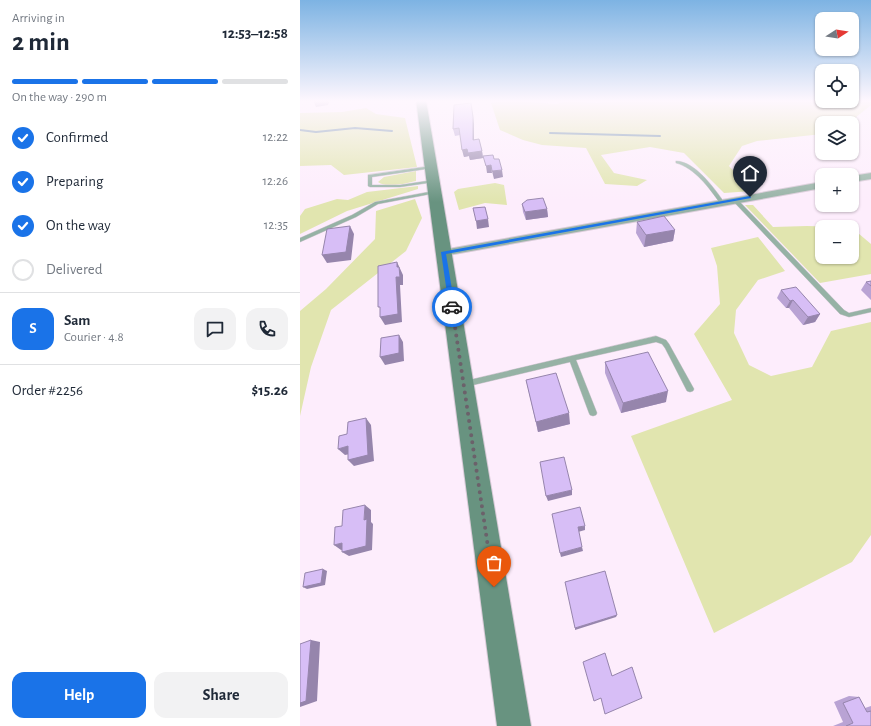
<!DOCTYPE html>
<meta charset="utf-8">
<style>
body{margin:0;font-family:"Alegreya Sans",sans-serif;background:#f2f2f3;color:#1f2937;height:100vh;display:flex;flex-direction:column;font-size:15px;white-space:nowrap}
*{box-sizing:border-box;margin:0}
p{font-size:13px;color:#747a83}
.icon{flex:none;width:22px;height:22px;fill:none;stroke:currentColor;stroke-width:2;stroke-linecap:round;stroke-linejoin:round}
.map{position:relative;flex:1;overflow:hidden}
.sheet{display:flex;flex-direction:column;background:#fff;width:300px}
.sheet>*{flex:none}
.needle{width:26px;rotate:78deg}
.fabs{position:absolute;left:515px;top:12px;display:grid;gap:8px}
.fabs a{display:grid;place-items:center;width:44px;height:44px;border-radius:8px;background:#fff;box-shadow:0 1px 3px #0004;font-size:20px}
.pin{position:absolute;display:grid;place-items:center;width:34px;height:34px;color:#fff;margin:-41px -17px;border-radius:50% 50% 50% 0;rotate:-45deg;box-shadow:0 0 4px #0007}
.pin .icon{rotate:45deg}
.courier{position:absolute;display:grid;place-items:center;width:40px;height:40px;margin:-20px;border:3px solid #1a73e8;border-radius:50%;background:#fff;color:#222;box-shadow:0 1px 5px #0007}
.head em{font-style:normal;font-weight:600}
.head div{display:flex;flex-direction:column-reverse}
.head{display:flex;align-items:center;justify-content:space-between;height:68px;padding:0 12px}
h1{font-size:26px;font-weight:600;line-height:30px}
.bar{display:grid;grid-template-columns:repeat(4,1fr);gap:6px 4px;align-content:center;height:48px;padding:0 12px}
.bar i{height:5px;border-radius:3px;background:#e0e1e3}
.bar .current{background:#1a73e8}
.bar p{grid-column:span 4}
.line{display:flex;align-items:center;gap:10px;padding:0 12px;border-top:1px solid #e0e1e3}
.line div{flex:1}
.round{display:grid;place-items:center;flex:none;width:42px;height:42px;border-radius:12px;background:#f2f2f3}
ol{padding:0 12px;list-style:none}
li{display:flex;align-items:center;gap:12px;height:44px}
li p{margin-inline-start:auto}
li .icon{padding:4px;border-radius:50%;background:#1a73e8;color:#fff;stroke-width:4}
li:last-child{color:#747a83}
li i{width:22px;height:22px;border:2px solid #e0e1e3;border-radius:50%}
.button{display:flex;gap:8px;margin-top:auto;padding:8px 12px}
.button a{flex:1;height:46px;border-radius:12px;background:#1a73e8;color:#fff;font-size:16px;font-weight:600;line-height:46px;text-align:center}
.button a+a{background:#f2f2f3;color:#1f2937}
main{display:flex;flex:1;min-height:0}
.map>svg:first-child{display:block}
.green{fill:#e1e5af}
.lines{fill:none;stroke-linecap:round;stroke-linejoin:round}
.stream{stroke:#6182a1;stroke-width:2}
.lane-casing{stroke:#d9cbd8;stroke-width:1}
.street-casing{stroke:#d9cbd8;stroke-width:2}
.secondary-casing{stroke:#d9cbd8;stroke-width:2}
.lane{fill:#96b2a5;fill-rule:evenodd}
.street{fill:#96b2a5;fill-rule:evenodd}
.secondary{fill:#689380;fill-rule:evenodd}
.wall{fill:#b9a3d4}
.shaded-wall{fill:#9685ac}
.building{fill:#d7bef6;stroke:#9685ac}
.route{fill:#1a73e8}
.done{stroke:#6b616a;stroke-width:4;stroke-dasharray:0 7.2}
</style>
<main>
<section class="sheet">
<div class="head"><div><h1>2 min</h1><p>Arriving in</p></div><em>12:53–12:58</em></div>
<div class="bar"><i class="current"></i><i class="current"></i><i class="current"></i><i></i><p>On the way · 290 m</p></div>
<ol>
<li><svg class="icon" aria-label="check" viewBox="0 0 24 24"><path d="M5 12l5 5 9-10"/></svg>Confirmed<p>12:22</p></li>
<li><svg class="icon" aria-label="check" viewBox="0 0 24 24"><path d="M5 12l5 5 9-10"/></svg>Preparing<p>12:26</p></li>
<li><svg class="icon" aria-label="check" viewBox="0 0 24 24"><path d="M5 12l5 5 9-10"/></svg>On the way<p>12:35</p></li>
<li><i></i>Delivered</li>
</ol>
<div class="line" style="height:72px"><b class="round" style="background:#1a73e8;color:#fff">S</b><div><b>Sam</b><p>Courier · 4.8</p></div><a class="round"><svg class="icon" aria-label="chat" viewBox="0 0 24 24"><path d="M4 5h16v11H9l-5 4z"/></svg></a><a class="round"><svg class="icon" aria-label="phone" viewBox="0 0 24 24"><path d="M5 4h4l2 5-3 2q2 4 5 5l2-3 5 2v4C11 20 4 13 5 4z"/></svg></a></div>
<div class="line" style="height:52px"><div>Order #2256</div><b>$15.26</b></div>
<div class="button"><a>Help</a><a>Share</a></div>
</section>
<div class="map">
<svg width="571" height="726" viewBox="0 0 571 726">
<rect width="100%" height="100%" fill="#fdedfc"/>
<path class="green" d="M208,100L256,104L268,101L297,103L322,100H571V105L555,118L552,123H522V134L457,141L442,146L429,166L452,191L424,193L384,153L350,147L301,155L314,173L347,180L337,186L305,184L286,148L242,145L223,140L200,130L191,103Z
M66,108L76,114L105,118L117,167L44,175L31,165L0,166V113L42,112Z
M116,171V181C106,183 87,189 78,182L84,177Z
M195,183L204,185L207,205L185,203L159,210L154,192L158,189Z
M118,186V189L47,211L0,234V216L5,209L37,199L48,200L67,192Z
M115,199L122,218L106,251L31,310L11,367L0,416V311L26,289L75,239L76,211Z
M445,205H453L473,227L507,226L541,227H522V257H552V228L571,244V274L520,283Z
M458,237L485,271L458,280L436,310L434,333L449,365L471,376L512,367L531,331L571,322V535L552,562L414,633L331,436L432,400L394,334L420,304L417,266L411,248Z"/>
<g class="lines">
<path class="stream" d="M0,130L16,132L55,128L92,131
M250,133L360,136"/>
<defs>
<path id="lane" d="M376,161C395,161 414,188 424,202V203H420C409,188 395,168 376,163Z
M131,166L133,167V168L72,177V185H100L133,180L135,181V182L100,187H70L68,186V175Z
M134,191H136V193L78,204L56,217L0,242V238L52,215L75,202Z
M433,199H437L544,310L549,313L571,308V312L549,317L540,314L433,201Z
M356,336L366,340L369,344L394,389L393,391L390,392L387,391L365,348L362,344L356,342L276,360L297,413L296,415L293,416L290,415L289,413L270,362L165,387L162,386L161,384L162,382L165,381Z"/>
<path id="street" d="M571,173V179L552,182V176Z
M522,182V188L143,256L139,255L137,253L139,251L143,250Z"/>
<path id="secondary" d="M116,100H126L231,726H197Z"/>
</defs>
<use href="#lane" class="lane-casing"/>
<use href="#street" class="street-casing"/>
<use href="#secondary" class="secondary-casing"/>
<use href="#lane" class="lane"/>
<use href="#street" class="street"/>
<use href="#secondary" class="secondary"/>
</g>
<path class="wall" d="M174,124V140L182,151L183,158L170,160L169,156L164,157L160,135L155,136L153,129Z
M222,204L247,209L248,217L226,220L223,212Z
M337,222L375,230L373,241L344,247L336,233Z
M571,281V300L561,290L566,282Z
M481,290L520,314L515,322L503,325L489,308H486L477,298Z
M305,362L366,402L321,413L305,373Z
M226,380L270,424L238,432Z
M549,696L559,697L565,708L571,706V726H533L543,722L534,702Z"/>
<path class="shaded-wall" d="M13,100H30L28,105L16,107Z
M171,103L174,124V147L173,140Z
M167,149L182,151L183,158L170,160L169,156L164,157L162,150Z
M191,165L192,173H187L186,166Z
M202,170L203,177L194,179L192,171Z
M247,209L248,217L226,220L225,212Z
M188,219L189,227L177,229L176,221Z
M50,226L54,234L51,260L27,263L22,255Z
M375,230L373,241L344,247L346,235Z
M97,262L103,275V285H100L102,322L85,325L80,317L96,277Z
M493,300L489,308H486L490,301Z
M520,314L515,322L503,325L508,317Z
M99,335L103,342L104,361L85,365L80,357Z
M368,391L366,402L321,413L323,403Z
M269,413L270,424L238,432L236,422Z
M66,418L71,425L74,461L54,466L48,460Z
M48,446L55,453L45,455L38,449Z
M272,490V495L248,501L246,496Z
M65,505L71,510V522L73,524L72,550L49,556L42,552L64,520Z
M285,526V530L278,532V527Z
M42,543L50,548L41,550L34,545Z
M282,547L283,551L261,557L260,553Z
M23,569L27,571L25,585L7,589L3,587Z
M317,615L316,617L275,630V628Z
M11,640L20,642L17,701L0,707V703Z"/>
<path class="building" d="M171,103L173,117V140L179,139L182,151L168,153L167,149L162,150L159,128L153,129L154,105Z
M193,155L194,159H199L202,170L192,171L191,165L186,166L183,156Z
M243,198L247,209L225,212L222,204L227,200Z
M185,207L188,219L176,221L173,208Z
M364,216L375,230L346,235L337,222Z
M50,226L46,252L22,255L27,229Z
M97,262V267H99L100,277H96L98,314L80,317V307H78V266Z
M571,281V286L566,282Z
M496,287L520,314L508,317L493,300L490,301L481,290Z
M99,335V353L80,357L81,338Z
M348,352L368,391L323,403L305,362Z
M256,373L269,413L236,422L226,380Z
M66,418L68,455L48,460V446L38,449L39,436L47,434L48,422Z
M264,457L272,490L246,496L240,462Z
M65,505L64,520L67,519L66,546L42,552V543L34,545L35,527L42,526L43,510Z
M280,507L285,526L278,527L282,547L260,553L252,514Z
M23,569L21,583L3,587L5,573Z
M305,571L317,615L275,628L265,582Z
M11,640L6,701L0,703V644Z
M305,653L312,676L332,667L342,698L305,714L301,698L294,701L283,662Z
M559,697L567,712L571,711V726H546L553,723L543,703Z"/>
<linearGradient id="sky" x2="0" y2="1"><stop stop-color="#7db3e3"/><stop offset="0.5" stop-color="#fef7fe"/><stop offset="1" stop-color="#fef7fe" stop-opacity="0"/></linearGradient>
<rect width="571" height="202" fill="url(#sky)"/>
<path class="route" d="M450,196L451,198L146,254L155,307L152,309L149,307L141,252Z"/>
<g class="lines">
<path class="done" d="M152,307L194,587"/>
</g>
</svg>
<div class="fabs">
<a><svg class="needle" viewBox="-14 -14 28 28"><path d="M0-13l5 13h-10z" fill="#e53935"/><path d="M0 13l5-13h-10z" fill="#747a83"/></svg></a>
<a><svg class="icon" aria-label="locate" viewBox="0 0 24 24"><circle cx="12" cy="12" r="6"/><path d="M12 2v4M12 18v4M2 12h4M18 12h4"/></svg></a>
<a><svg class="icon" aria-label="layers" viewBox="0 0 24 24"><path d="M12 4l9 5-9 5-9-5zM3 14l9 5 9-5"/></svg></a>
<a>+</a>
<a>−</a>
</div>
<div class="pin" style="left:194px;top:587px;background:#ea580c"><svg class="icon" aria-label="bag" viewBox="0 0 24 24"><path d="M5 8h14l-1 12H6zM9 8a3 3 0 0 1 6 0"/></svg></div>
<div class="pin" style="left:450px;top:197px;background:#1f2937"><svg class="icon" aria-label="home" viewBox="0 0 24 24"><path d="M3 11l9-7 9 7M6 9v11h12V9"/></svg></div>
<div class="courier" style="left:152px;top:307px"><svg class="icon" aria-label="car" viewBox="0 0 24 24"><path d="M5 17H2v-5l4-1 3-4h7l3 4 3 1v5h-3M9 17h6M6 11h13"/><circle cx="7" cy="17" r="2"/><circle cx="17" cy="17" r="2"/></svg></div>
</div>
</main>
